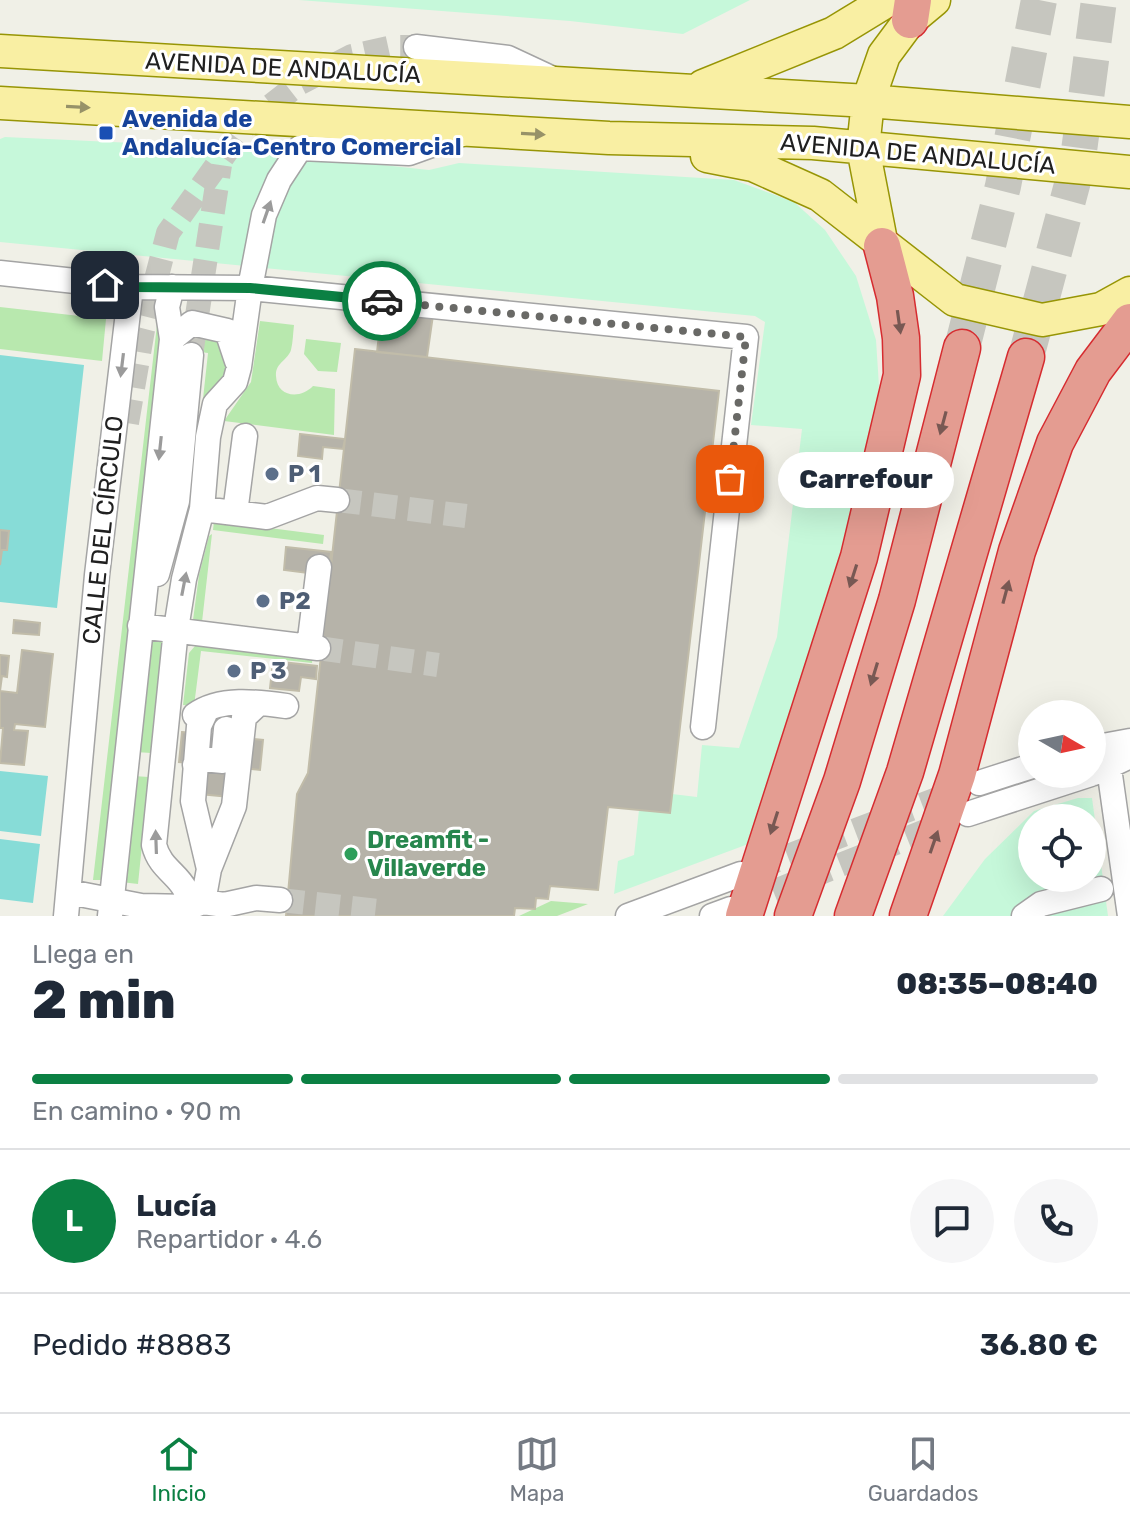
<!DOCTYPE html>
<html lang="es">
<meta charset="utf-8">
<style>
body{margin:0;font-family:Rubik,sans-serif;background:#f6f6f7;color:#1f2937;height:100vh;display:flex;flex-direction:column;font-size:30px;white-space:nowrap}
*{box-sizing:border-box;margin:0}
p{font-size:26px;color:#747a83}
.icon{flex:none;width:44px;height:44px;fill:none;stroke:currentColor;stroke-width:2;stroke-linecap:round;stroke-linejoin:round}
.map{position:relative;height:916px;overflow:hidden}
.details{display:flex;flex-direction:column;background:#fff;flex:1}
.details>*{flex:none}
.needle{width:52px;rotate:99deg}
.buttons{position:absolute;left:1018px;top:700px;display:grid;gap:16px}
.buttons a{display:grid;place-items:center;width:88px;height:88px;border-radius:50%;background:#fff;box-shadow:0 8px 32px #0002;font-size:40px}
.pin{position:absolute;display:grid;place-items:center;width:68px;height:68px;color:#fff;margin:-34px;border-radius:16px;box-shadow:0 4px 12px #0006}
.courier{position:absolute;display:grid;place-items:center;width:80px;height:80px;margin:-40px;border:6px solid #0b8043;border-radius:50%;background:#fff;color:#222;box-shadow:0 2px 10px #0007}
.bubble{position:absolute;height:56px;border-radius:28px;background:#fff;box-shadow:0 8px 32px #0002;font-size:26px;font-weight:800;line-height:56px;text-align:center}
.head em{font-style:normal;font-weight:800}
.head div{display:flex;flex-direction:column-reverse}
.head{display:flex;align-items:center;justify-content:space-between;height:136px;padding:0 32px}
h1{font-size:52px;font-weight:800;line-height:60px}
.bar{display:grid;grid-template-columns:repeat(4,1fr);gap:12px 8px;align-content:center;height:96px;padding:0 32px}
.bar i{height:10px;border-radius:6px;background:#e0e1e3}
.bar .active{background:#0b8043}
.bar p{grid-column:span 4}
.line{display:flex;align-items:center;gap:20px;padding:0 32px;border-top:2px solid #e0e1e3}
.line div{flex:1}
.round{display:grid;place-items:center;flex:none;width:84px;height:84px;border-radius:42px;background:#f6f6f7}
.dock{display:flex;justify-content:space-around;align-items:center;height:112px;border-top:2px solid #e0e1e3;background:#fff;font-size:22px;color:#747a83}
.dock a{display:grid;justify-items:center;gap:4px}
.dock .active{color:#0b8043}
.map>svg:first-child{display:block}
.grass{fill:#b8e8ae}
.park{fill:#c6f8da;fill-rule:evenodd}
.pitch{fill:#87dcd7}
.building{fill:#b6b3a9;stroke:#c1bca9;stroke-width:2}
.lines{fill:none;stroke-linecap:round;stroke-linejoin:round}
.minor-tunnel{stroke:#c6c6bf;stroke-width:24;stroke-dasharray:24 12;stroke-linecap:butt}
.highway-tunnel{stroke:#c6c6bf;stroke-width:36;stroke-dasharray:36 18;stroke-linecap:butt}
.minor-casing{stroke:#a4a4a4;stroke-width:27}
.major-casing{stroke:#979505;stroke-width:35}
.highway-casing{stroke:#d62c30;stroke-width:39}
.minor{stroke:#fff;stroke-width:24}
.major{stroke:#f9efa3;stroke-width:32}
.highway{stroke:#e49c91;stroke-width:36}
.oneway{fill:#979268}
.oneway2{fill:#9b9b9b}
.oneway3{fill:#785853}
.done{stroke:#696966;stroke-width:8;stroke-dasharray:0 14.4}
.route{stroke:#0b8043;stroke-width:10}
.transit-dot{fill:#1a4fb4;stroke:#fff;stroke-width:3}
.service-dot{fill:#5c6f8a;stroke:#fff;stroke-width:3}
.leisure-dot{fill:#2e9e5b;stroke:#fff;stroke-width:3}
.labels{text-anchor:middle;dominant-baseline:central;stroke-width:6;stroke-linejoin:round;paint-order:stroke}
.street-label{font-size:24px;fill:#202020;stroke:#fff}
.transit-label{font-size:24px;font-weight:bold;fill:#164399;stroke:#fff;text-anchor:start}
.service-label{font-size:24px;font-weight:bold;fill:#4e5e75;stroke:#fff;text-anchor:start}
.leisure-label{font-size:24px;font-weight:bold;fill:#27864d;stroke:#fff;text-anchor:start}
</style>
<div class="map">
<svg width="1130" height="916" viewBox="0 0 1130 916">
<rect width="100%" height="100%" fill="#f0f0e7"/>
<path class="grass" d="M0,307L106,319L102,361L0,349Z
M158,316L164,324L104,880H93Z
M260,321L294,325C293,333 293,342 291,350C288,360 275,363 276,376C277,398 301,399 313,386L335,389L334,435L224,421L251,382Z
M191,334L222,341L228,373L202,408L208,353L178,349Z
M306,339L341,343L337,372L318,371L304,354Z
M214,521L324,535L323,544L213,530Z
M212,534L202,622L193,620L199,575L209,536Z
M150,638L166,639L151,753L136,752Z
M201,645L313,657L312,663L201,651L194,706L183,705L189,653L195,646Z
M133,776L149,777L138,884L121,882Z
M551,901L588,904L557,916H519Z"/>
<path class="park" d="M299,0H750L683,34L570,21Z
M5,137L282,150L314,161L328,159L429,170L459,163L734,180L794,202L825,230L856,276L876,340L879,386L871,434L830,596L759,840L614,894L618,861L634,855L639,810L669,813L672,794L697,797L702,745L739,748L777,637L802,429L751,425L765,322L755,316L0,242V139Z
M1078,798H1092L1108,916H943L985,859L1034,811ZM1032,818H1092V878H1032Z"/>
<path class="pitch" d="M0,355L84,365L57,608L0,602Z
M0,771L48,776L41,836L0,831Z
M0,839L40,844L33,903L0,899Z"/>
<path class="building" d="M382,309L433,315L427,357L377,352Z
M355,349L719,391L670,813L608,807L598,890L550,886L548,899L536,898L535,909L515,908L514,916H286L297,794L308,773Z
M300,434L345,439L343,449L323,447L322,459L298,456Z
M0,530L9,531L7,550H2L0,565Z
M286,547L331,552L330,563L308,573L284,570Z
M14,620L40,623L39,635L13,633Z
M22,650L53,654L45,727L15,724L14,730L28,731L24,765L0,763L3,728H0V655L9,656L7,677L2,676L0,691L17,693Z
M273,661L317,666L316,679L301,677L299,691L270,688Z
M182,732L263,740L260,770L232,767L229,797L200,794L203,764L179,762Z"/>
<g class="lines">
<path class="minor-tunnel" d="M191,355L220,165
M127,423L143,330L168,233L245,126L300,83L352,56L393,47H416
M337,500L466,516
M318,648L438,665
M754,869L958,791
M280,900L387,912
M740,905L948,822"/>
<path class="highway-tunnel" d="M962,348L1003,186L1039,0
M1026,357L1077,166L1099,0"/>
<defs>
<path id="minor" d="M416,47L508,58L553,79
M0,273L131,287L250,288L746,337L703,727
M172,339L192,323L227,331L237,361
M202,509L267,517L317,498L337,500
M235,513L245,436
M157,574L177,501L191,355
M140,626L318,648
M309,647L319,567
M207,709L199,726L193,801L209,869
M195,715C220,697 257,702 286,706
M1092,748L1130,741
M195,765L203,759L223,761L226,729
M1109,768L1130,916
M1094,773L1130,756
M979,783L1032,766
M968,814L1091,774
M69,892L141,906L190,907L203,902L224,905L256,898L280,900
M203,902L209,869L234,806L244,717L259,703
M66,916L97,575L131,287
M110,916L172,339L167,307L172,287
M189,916C193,875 162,877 154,845L176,629L184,579L202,509L208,437L215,404L235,382L239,367L250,288L264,215L279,180L300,148L409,153L462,134
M628,916L741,874
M712,916L731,909
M1024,916L1041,904L1101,889"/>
<path id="major" d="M0,51L868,101L1130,122
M703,86L834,33L888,0
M0,103L609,138L813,143L1130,172
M707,156L753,165L820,195L955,300L1042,320L1101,309L1130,293
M882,246L863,148L868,101L884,55L910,20L934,0"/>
<path id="highway" d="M910,20L913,0
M744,916L859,557L902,375L901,338L895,296L882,246
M793,916L842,781L897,600L962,348
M853,916L905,772L1026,357
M908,916L957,775L1017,551L1055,443L1093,371L1130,322"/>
</defs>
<use href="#minor" class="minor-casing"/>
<use href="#major" class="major-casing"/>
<use href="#highway" class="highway-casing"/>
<use href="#minor" class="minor"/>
<use href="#major" class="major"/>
<use href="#highway" class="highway"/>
</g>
<defs><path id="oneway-solid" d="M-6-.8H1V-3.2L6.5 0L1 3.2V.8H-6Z" transform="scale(2)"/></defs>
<g class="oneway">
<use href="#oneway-solid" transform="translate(78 107) rotate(3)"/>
<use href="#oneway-solid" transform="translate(533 134) rotate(3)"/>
</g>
<g class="oneway2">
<use href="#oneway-solid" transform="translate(267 212) rotate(-71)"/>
<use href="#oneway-solid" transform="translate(122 365) rotate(97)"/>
<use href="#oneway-solid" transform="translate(160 448) rotate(96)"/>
<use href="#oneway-solid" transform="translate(184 584) rotate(-79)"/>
<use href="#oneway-solid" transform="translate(156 842) rotate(-92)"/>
</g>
<g class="oneway3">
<use href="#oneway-solid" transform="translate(899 322) rotate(82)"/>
<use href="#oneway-solid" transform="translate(943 423) rotate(105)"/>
<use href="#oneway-solid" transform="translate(853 576) rotate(108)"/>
<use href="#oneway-solid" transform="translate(1006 592) rotate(-75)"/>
<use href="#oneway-solid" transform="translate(874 674) rotate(107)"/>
<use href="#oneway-solid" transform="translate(774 823) rotate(108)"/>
<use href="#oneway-solid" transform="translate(934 842) rotate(-71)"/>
</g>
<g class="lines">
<path class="done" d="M382,301L746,337L730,479"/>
<path class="route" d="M105,285L131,287L250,288L382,301"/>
</g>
<rect class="transit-dot" x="98" y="125" width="16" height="16" rx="4"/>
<g class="service-dot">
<circle cx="272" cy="474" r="8"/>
<circle cx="263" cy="601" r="8"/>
<circle cx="234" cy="671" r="8"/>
</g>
<circle class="leisure-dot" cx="351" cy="854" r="8"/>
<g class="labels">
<g class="street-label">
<text transform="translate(283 68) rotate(3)">AVENIDA DE ANDALUCÍA</text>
<text transform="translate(918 154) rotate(5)">AVENIDA DE ANDALUCÍA</text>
<text transform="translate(103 530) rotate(-84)">CALLE DEL CÍRCULO</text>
</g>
<g class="transit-label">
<text x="122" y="119">Avenida de<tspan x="122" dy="28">Andalucía-Centro Comercial</tspan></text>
</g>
<g class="service-label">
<text x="288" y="474">P 1</text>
<text x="279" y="601">P2</text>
<text x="250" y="671">P 3</text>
</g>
<g class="leisure-label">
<text x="367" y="840">Dreamfit -<tspan x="367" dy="28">Villaverde</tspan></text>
</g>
</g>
</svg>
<div class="buttons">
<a><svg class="needle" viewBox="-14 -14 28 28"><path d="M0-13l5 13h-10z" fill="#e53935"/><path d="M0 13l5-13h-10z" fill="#747a83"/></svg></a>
<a><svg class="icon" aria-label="locate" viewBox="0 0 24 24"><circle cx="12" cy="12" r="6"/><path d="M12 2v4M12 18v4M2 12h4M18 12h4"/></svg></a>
</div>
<div class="pin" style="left:730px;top:479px;background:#ea580c"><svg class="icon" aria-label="bag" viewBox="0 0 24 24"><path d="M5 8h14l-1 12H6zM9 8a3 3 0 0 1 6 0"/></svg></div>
<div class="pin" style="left:105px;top:285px;background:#1f2937"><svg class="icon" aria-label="home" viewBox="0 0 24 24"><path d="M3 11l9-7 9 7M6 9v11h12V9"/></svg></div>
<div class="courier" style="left:382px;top:301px"><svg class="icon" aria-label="car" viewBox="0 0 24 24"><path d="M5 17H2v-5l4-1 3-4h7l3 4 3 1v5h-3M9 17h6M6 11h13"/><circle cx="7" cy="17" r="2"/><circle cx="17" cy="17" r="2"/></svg></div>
<div class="bubble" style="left:778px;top:452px;width:176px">Carrefour</div>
</div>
<section class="details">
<div class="head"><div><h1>2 min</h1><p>Llega en</p></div><em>08:35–08:40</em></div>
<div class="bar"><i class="active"></i><i class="active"></i><i class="active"></i><i></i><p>En camino · 90 m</p></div>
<div class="line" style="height:144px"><b class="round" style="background:#0b8043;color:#fff">L</b><div><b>Lucía</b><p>Repartidor · 4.6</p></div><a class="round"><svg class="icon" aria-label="chat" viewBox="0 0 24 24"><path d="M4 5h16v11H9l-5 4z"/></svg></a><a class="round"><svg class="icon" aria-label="phone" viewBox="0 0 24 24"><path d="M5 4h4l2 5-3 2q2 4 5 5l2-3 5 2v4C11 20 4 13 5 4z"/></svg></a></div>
<div class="line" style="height:104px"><div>Pedido #8883</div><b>36.80 €</b></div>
</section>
<nav class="dock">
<a class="active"><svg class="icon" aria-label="home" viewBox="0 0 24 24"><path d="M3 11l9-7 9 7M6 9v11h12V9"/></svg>Inicio</a>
<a><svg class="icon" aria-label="map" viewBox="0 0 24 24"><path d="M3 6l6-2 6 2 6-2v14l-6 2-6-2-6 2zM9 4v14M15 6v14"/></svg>Mapa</a>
<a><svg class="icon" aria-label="saved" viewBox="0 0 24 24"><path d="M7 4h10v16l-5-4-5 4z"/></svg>Guardados</a>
</nav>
